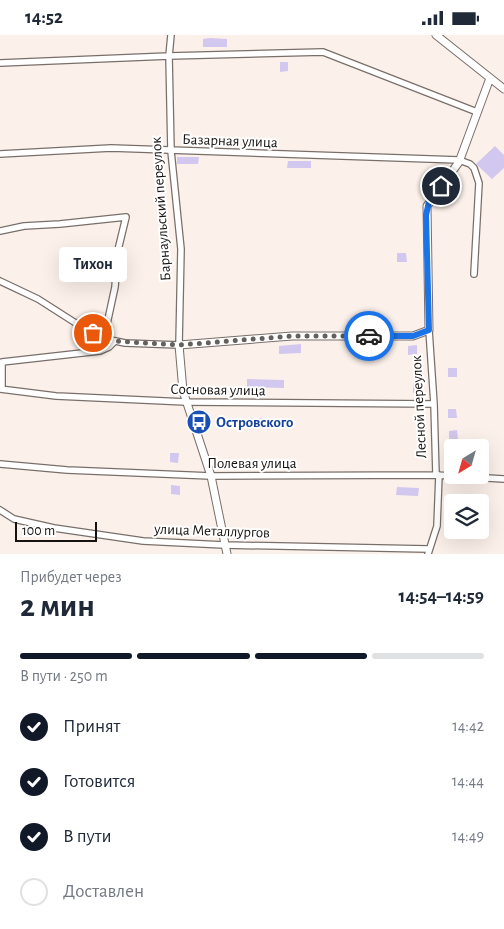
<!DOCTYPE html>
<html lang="ru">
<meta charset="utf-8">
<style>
body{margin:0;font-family:"Alegreya Sans",sans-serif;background:#f6f6f7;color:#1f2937;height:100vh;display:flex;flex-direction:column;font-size:19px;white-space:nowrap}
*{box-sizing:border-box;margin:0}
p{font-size:16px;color:#747a83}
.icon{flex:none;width:28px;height:28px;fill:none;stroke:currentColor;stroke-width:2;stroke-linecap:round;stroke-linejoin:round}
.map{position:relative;height:519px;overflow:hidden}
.details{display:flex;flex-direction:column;background:#fff;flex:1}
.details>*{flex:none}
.needle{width:32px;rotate:217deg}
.buttons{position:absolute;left:444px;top:404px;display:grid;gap:10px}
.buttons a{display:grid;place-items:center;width:45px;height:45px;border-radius:5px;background:#fff;box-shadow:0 5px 20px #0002;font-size:25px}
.scale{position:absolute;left:15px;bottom:12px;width:82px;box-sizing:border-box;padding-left:5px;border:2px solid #161210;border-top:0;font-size:14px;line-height:18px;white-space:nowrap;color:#161210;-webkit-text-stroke:4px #fff;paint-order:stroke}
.pin{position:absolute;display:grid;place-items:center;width:42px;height:42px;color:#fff;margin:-21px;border:2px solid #fff;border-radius:50%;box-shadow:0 1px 5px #0007}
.courier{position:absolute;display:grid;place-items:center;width:50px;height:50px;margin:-25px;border:4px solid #1a73e8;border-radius:50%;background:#fff;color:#222;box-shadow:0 1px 6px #0007}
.bubble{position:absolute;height:35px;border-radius:5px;background:#fff;box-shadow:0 5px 20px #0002;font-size:16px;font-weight:700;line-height:35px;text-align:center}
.overview em{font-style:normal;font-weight:700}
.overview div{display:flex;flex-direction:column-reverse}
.overview{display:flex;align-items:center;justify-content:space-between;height:85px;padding:0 20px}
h1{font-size:32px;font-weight:700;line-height:38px}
.bar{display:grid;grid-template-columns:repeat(4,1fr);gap:8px 5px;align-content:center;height:60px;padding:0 20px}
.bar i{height:6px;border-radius:4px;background:#e0e1e3}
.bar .current{background:#111827}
.bar p{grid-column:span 4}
ol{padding:0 20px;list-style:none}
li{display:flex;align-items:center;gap:15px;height:55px}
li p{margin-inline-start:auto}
li .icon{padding:5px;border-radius:50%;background:#111827;color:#fff;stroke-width:4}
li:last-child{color:#747a83}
li i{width:28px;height:28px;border:2px solid #e0e1e3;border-radius:50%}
.status{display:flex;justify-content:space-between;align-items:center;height:35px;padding:0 25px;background:#fff;direction:ltr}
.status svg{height:14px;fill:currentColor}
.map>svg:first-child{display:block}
.building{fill:#d2c7ee}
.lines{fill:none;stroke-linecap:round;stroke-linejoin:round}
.minor-casing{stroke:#796f6a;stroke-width:8}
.tertiary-casing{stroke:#796f6a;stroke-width:9}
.minor{stroke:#fff;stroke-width:5.5}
.tertiary{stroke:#fff;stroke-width:7}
.done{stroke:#66605c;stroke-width:5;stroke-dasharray:0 9}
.route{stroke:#1a73e8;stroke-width:6}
.labels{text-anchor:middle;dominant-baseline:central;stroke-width:4;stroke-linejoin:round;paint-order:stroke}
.street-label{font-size:15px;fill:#161210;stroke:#fff}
.transit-label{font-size:15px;font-weight:bold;fill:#164399;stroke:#fff;text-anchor:start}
</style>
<div class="status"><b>14:52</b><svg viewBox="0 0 49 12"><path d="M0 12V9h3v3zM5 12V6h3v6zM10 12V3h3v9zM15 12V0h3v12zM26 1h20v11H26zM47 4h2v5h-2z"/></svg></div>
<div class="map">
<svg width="504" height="519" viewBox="0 0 504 519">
<rect width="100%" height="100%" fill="#fcf0ea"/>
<path class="building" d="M210,3L227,4V12H203V4Z
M280,27H288V36L280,37Z
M495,111L504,120V133L492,144L476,129Z
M177,122H199L198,129H177Z
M288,126H311V133H287Z
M397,218H406L407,227H397Z
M88,303H93L99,306L100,311L88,313Z
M301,309V318L279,319V311Z
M417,310V319L408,320V311Z
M352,311H373L374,319H353Z
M448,333H457V342H448Z
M247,344L284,345V353L247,352Z
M413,348H422V358H413Z
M448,374H456L457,383H448Z
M248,383H270V391H248Z
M457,395L458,405L449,406V396Z
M170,418H179L178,428L170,427Z
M171,450L180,451V460L171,459Z
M397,452L419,453L418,461L396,460Z"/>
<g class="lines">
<defs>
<path id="minor" d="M0,28L169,21L323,17L477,77
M0,119L111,113L459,125L470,129L474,133L479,148L474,239
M0,196L24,191L60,189L126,182L118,215L115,252L107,289L106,304
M0,246L38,264L74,287L106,304L125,308L179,310L181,214L171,116L169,21L171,0
M429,295L434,369L436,440
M0,354L56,361L186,367L434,369
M2,354V327L100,316L109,312L114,307
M0,429L67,435L211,441L436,440L504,444
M0,475L14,484L54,493L143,506L224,510L428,514
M428,519L437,491L439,440"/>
<path id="tertiary" d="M436,0L504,54
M227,519L211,441L183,356L179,310L292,301H413L429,295L427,171L459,127L490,43"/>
</defs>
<use href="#minor" class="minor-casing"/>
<use href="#tertiary" class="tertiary-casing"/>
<use href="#minor" class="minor"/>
<use href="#tertiary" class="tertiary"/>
</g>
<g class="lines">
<path class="done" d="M93,298L114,306L179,310L292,301H369"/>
<path class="route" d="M369,301H413L429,295L426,180L429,167L441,151"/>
</g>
<defs>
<symbol id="bus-disc" viewBox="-11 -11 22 22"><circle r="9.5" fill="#1a4fb4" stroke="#fff"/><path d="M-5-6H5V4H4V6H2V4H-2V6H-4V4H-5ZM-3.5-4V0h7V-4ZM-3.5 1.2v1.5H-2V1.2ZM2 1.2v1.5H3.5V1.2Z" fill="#fff"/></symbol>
</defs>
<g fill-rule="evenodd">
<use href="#bus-disc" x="185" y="373" width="28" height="28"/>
</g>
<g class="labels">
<g class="street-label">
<text transform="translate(230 106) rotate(2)">Базарная улица</text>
<text transform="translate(161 174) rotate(-94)">Барнаульский переулок</text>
<text transform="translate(218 355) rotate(1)">Сосновая улица</text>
<text transform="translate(419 372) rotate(-93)">Лесной переулок</text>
<text x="252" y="428">Полевая улица</text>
<text transform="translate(212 496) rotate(2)">улица Металлургов</text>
</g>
<g class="transit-label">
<text x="216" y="387">Островского</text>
</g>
</g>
</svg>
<div class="buttons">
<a><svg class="needle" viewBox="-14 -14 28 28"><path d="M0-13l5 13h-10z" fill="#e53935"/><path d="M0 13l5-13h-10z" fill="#747a83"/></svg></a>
<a><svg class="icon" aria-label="layers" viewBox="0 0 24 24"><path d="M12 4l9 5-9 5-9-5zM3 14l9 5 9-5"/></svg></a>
</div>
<div class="scale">100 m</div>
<div class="pin" style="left:93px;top:298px;background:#ea580c"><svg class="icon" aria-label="bag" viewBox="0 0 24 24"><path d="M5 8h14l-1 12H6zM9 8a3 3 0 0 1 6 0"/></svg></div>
<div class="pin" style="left:441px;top:151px;background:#1f2937"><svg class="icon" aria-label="home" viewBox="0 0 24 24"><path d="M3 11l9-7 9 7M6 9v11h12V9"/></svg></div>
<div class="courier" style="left:369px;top:301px"><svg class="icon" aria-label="car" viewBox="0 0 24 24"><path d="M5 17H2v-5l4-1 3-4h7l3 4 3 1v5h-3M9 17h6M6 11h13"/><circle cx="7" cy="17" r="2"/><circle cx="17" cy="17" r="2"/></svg></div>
<div class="bubble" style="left:59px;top:212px;width:68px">Тихон</div>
</div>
<section class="details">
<div class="overview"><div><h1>2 мин</h1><p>Прибудет через</p></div><em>14:54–14:59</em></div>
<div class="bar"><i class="current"></i><i class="current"></i><i class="current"></i><i></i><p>В пути · 250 m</p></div>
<ol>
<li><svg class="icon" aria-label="check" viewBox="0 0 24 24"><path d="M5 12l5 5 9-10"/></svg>Принят<p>14:42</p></li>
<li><svg class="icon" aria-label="check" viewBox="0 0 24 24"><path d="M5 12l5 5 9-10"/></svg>Готовится<p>14:44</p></li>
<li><svg class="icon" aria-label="check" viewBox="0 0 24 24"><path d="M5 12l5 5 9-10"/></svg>В пути<p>14:49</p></li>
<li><i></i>Доставлен</li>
</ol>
</section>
